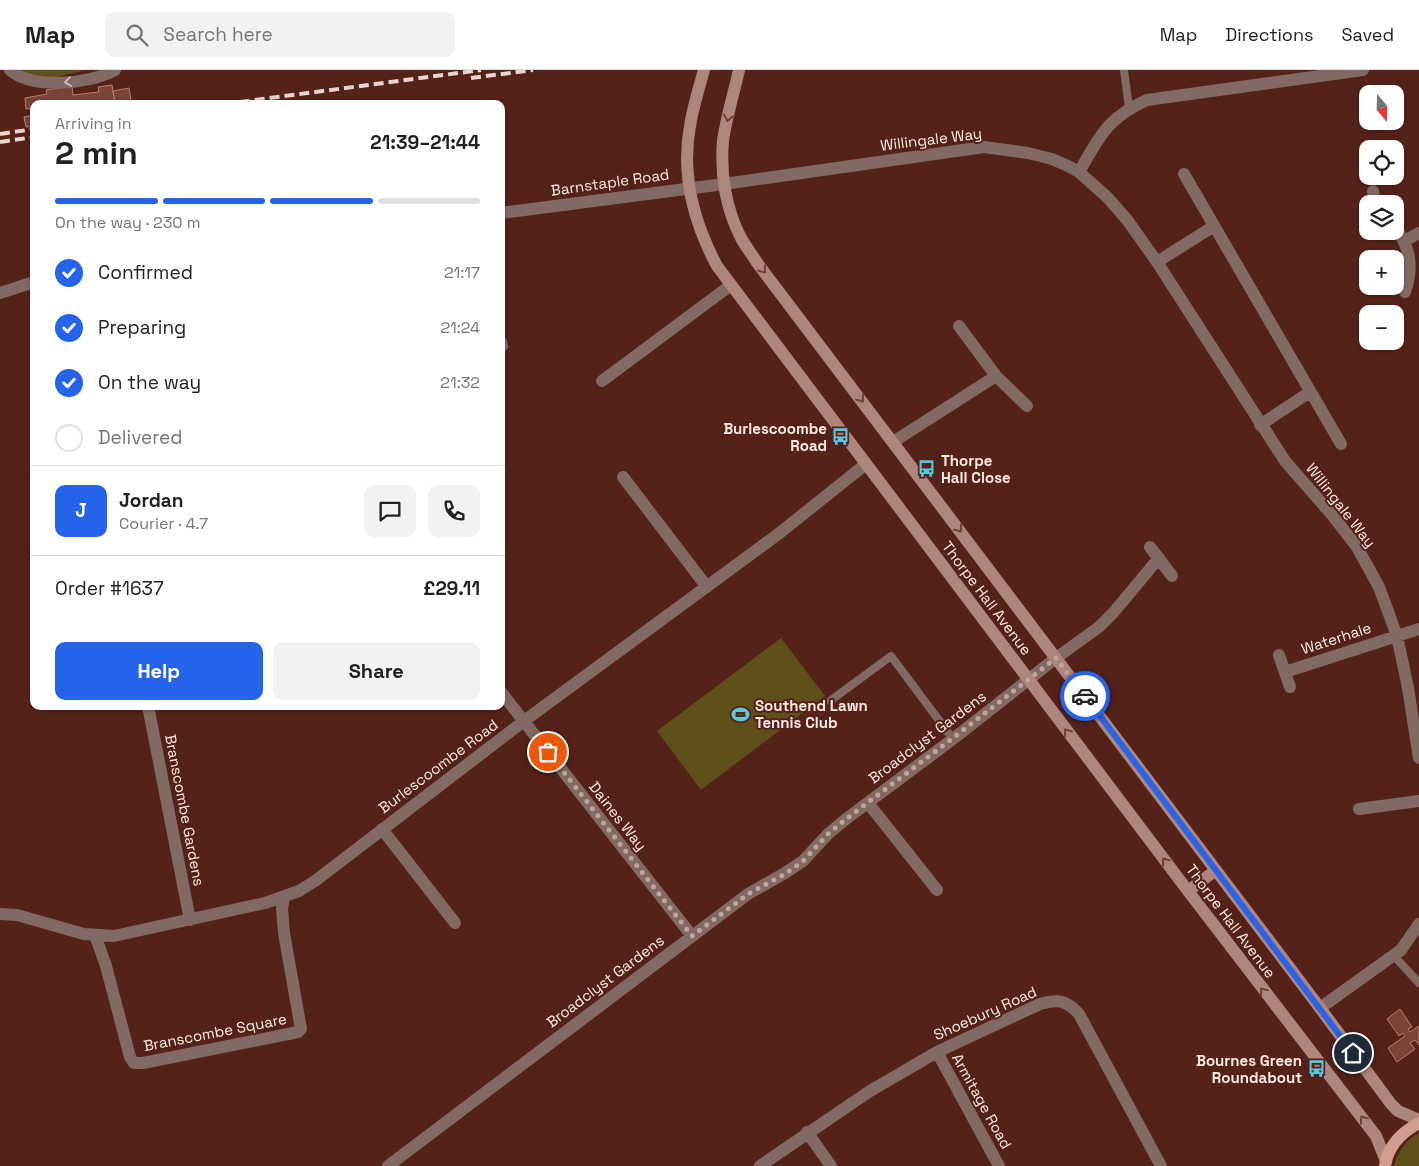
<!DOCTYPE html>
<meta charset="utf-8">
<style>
body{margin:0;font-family:"Space Grotesk",sans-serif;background:#f2f2f2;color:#202124;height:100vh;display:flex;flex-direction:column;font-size:19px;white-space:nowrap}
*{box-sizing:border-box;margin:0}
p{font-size:16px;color:#757577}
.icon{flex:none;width:28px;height:28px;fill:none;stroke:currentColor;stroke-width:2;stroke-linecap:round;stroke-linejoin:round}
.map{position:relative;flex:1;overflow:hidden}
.side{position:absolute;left:30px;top:30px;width:475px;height:610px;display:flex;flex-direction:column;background:#fff;border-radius:10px;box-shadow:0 1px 4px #0004}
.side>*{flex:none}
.needle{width:32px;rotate:161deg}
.controls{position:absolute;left:1359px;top:15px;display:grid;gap:10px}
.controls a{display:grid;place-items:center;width:45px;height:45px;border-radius:10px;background:#fff;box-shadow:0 1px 4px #0004;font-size:25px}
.pin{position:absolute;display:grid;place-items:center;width:42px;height:42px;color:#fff;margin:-21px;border:2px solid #fff;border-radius:50%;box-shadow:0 1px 5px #0007}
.courier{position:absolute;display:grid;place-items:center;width:50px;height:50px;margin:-25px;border:4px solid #2563eb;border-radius:50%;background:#fff;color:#222;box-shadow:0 1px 6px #0007}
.overview em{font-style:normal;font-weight:800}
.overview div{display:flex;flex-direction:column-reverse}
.overview{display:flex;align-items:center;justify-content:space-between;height:85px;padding:0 25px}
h1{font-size:32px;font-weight:800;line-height:38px}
.bar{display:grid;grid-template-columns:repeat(4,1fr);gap:8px 5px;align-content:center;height:60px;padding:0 25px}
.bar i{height:6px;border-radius:4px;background:#e0e0e0}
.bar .on{background:#2563eb}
.bar p{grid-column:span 4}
.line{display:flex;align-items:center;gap:12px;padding:0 25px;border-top:1px solid #e0e0e0}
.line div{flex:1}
.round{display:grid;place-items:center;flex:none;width:52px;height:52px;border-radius:10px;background:#f2f2f2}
ol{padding:0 25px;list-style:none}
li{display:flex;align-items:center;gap:15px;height:55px}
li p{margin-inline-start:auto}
li .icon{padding:5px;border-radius:50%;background:#2563eb;color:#fff;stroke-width:4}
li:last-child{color:#757577}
li i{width:28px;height:28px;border:2px solid #e0e0e0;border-radius:50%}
.button{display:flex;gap:10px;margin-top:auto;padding:10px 25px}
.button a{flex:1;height:58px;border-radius:10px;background:#2563eb;color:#fff;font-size:20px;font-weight:800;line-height:58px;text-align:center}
.button a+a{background:#f2f2f2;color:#202124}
header{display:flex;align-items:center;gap:30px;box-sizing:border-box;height:70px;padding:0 25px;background:#fff;border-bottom:1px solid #e0e0e0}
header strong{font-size:24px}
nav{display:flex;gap:28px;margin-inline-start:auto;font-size:18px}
.search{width:350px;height:45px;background:#f2f2f2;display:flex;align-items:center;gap:12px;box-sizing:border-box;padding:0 18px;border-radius:10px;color:#757577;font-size:19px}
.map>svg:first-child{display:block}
.green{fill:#5f4f18}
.building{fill:#794338;stroke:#ba7e72}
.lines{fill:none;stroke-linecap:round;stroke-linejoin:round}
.lane{stroke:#836963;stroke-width:8}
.street{stroke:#836963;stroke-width:12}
.secondary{stroke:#af867d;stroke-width:12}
.primary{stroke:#d19d91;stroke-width:12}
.rail{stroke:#ebd4cf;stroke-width:4;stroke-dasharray:10 5;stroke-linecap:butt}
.oneway{stroke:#ccb6b0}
.oneway2{stroke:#6f4037}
.done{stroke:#c2a39d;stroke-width:5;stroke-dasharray:0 9}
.route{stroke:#2563eb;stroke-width:6}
.labels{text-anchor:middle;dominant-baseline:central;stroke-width:4;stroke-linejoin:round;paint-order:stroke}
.street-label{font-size:15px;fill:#fde9e4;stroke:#542219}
.poi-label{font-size:15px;font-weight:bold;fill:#fde9e4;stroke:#542219;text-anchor:end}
</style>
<header>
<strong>Map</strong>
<div class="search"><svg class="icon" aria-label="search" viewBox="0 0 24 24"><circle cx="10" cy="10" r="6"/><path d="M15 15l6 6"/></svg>Search here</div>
<nav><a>Map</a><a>Directions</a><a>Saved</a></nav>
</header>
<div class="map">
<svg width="1419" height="1096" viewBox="0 0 1419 1096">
<rect width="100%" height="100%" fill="#542219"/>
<path class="green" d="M15,0H86L48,9Z
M781,568L825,626L701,720L657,661Z
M1419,1063V1096H1394C1398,1082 1405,1070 1419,1063Z"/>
<path class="building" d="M112,15L115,34H34V38L26,39L25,28L47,24L46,20L72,16L73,25L99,22L98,17Z
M129,18L131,30L115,34L113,21Z
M34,45V56L26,57L24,47Z
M1400,939L1412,957L1408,959L1410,962L1419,956V975L1415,970L1410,973L1415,979L1397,992L1388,978L1405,966L1403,963L1399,966L1387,949Z"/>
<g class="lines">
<path class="lane" d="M1124,0L1129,38
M830,631L891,586L953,669
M1394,886L1419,913"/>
<path class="street" d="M10,0C33,20 90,14 115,0
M1079,102C1100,66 1107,48 1147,30L1363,0
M1184,104L1341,374
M1373,121L1375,134
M501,143L724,114L984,77L1028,83L1052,89L1068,96L1079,102L1108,128L1128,151L1157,192L1285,391L1333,446L1357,477L1379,517L1397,566L1408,618L1419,688
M1395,158C1411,177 1413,199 1405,222
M1404,171L1419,163
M1157,192L1214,156
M0,223L34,212
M959,256L996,306
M501,272L502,276
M602,311L731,215
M1260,355L1310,322
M893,372L996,306L1027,336
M623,407L707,517
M1150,477L1172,506
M1279,585L1290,617
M1285,602L1419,559
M501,622L692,866
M148,636L190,850
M868,733L937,820
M1359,739L1419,731
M382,759L455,853
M0,844L17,845L84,864L114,866L265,833L299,821L315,811L524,651L777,465L866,394
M95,865L106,896L130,987L134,993H143L298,962L301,959L284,863L282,839L284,827
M1320,938L1401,880L1419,854
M937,982L999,1096
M807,1062L831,1096
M388,1096L748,824L785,803L803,791L828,764L846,749L953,669L1056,588L1099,557L1113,543L1159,488
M760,1096L870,1021L937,982L1040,934C1059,929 1066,930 1079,944L1161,1096"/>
<path class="secondary" d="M704,0C699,18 693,37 690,56C681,105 694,153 717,196L1188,821L1376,1066L1386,1091
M739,0C734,23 726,48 723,71C720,104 726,139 741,168C746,177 753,186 758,194L1320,938L1391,1034L1398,1041L1419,1050
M1188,821L1216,800"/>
<path class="primary" d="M1385,1096C1388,1076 1402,1062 1419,1053"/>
<path class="rail" d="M471,8L533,0
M225,34L481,0
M0,64L34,59
M0,72L34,67"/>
</g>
<defs><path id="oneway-chevron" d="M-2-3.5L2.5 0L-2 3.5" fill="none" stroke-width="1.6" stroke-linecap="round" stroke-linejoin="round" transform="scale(1.25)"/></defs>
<use class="oneway" href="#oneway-chevron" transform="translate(68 12) rotate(171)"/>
<g class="oneway2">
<use href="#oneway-chevron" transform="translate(728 48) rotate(102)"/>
<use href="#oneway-chevron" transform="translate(763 200) rotate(53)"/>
<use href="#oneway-chevron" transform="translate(861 329) rotate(53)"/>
<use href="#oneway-chevron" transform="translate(959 459) rotate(53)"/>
<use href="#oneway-chevron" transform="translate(1067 662) rotate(-127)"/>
<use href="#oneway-chevron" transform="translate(1165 791) rotate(-127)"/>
<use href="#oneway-chevron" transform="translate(1263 921) rotate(-127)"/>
<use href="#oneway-chevron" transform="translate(1363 1049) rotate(-127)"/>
</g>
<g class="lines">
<path class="done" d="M548,682L692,866L748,824L785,804L803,791L828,764L846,749L953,668L1056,588L1085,626"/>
<path class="route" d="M1085,626L1353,983"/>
</g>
<defs>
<symbol id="bus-bare" viewBox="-9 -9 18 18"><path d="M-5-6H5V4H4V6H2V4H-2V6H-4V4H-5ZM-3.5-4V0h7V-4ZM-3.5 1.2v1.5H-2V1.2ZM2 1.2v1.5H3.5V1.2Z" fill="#56c9e0" stroke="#542219" stroke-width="2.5" paint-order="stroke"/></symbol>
<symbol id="stadium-bare" viewBox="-9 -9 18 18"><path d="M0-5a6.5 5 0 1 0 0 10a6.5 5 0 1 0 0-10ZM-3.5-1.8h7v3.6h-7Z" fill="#56c9e0" stroke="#542219" stroke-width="2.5" paint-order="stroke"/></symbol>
</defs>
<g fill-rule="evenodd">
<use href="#bus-bare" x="828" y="354" width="25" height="25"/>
<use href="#bus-bare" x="914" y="386" width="25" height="25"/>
<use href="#stadium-bare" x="728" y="632" width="25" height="25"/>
<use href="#bus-bare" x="1304" y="986" width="25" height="25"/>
</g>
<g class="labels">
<g class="street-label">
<text transform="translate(931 69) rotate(-7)">Willingale Way</text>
<text transform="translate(610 112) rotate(-8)">Barnstaple Road</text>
<text transform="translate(1341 435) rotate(52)">Willingale Way</text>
<text transform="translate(987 528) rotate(53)">Thorpe Hall Avenue</text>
<text transform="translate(1336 568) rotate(-18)">Waterhale</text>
<text transform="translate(927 667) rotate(-37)">Broadclyst Gardens</text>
<text transform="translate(438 696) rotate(-37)">Burlescoombe Road</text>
<text transform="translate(185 740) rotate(79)">Branscombe Gardens</text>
<text transform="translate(618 746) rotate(52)">Daines Way</text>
<text transform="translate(1231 851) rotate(53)">Thorpe Hall Avenue</text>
<text transform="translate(605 911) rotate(-37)">Broadclyst Gardens</text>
<text transform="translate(985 943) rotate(-24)">Shoebury Road</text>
<text transform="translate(215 962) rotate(-11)">Branscombe Square</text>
<text transform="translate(982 1031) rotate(61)">Armitage Road</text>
</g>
<g class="poi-label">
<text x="827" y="358">Burlescoombe<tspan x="827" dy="17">Road</tspan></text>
<text x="941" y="390" text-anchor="start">Thorpe<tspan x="941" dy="17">Hall Close</tspan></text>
<text x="755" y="635" text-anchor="start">Southend Lawn<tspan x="755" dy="17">Tennis Club</tspan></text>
<text x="1302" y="990">Bournes Green<tspan x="1302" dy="17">Roundabout</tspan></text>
</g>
</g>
</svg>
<div class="controls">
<a><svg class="needle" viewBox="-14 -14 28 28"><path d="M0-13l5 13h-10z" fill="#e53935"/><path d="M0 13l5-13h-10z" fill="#757577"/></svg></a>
<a><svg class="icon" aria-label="locate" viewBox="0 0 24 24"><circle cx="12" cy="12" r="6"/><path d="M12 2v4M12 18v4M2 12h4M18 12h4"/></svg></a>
<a><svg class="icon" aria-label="layers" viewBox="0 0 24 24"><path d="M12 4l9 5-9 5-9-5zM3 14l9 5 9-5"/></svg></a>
<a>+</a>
<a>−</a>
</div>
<div class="pin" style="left:548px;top:682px;background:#ea580c"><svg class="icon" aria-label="bag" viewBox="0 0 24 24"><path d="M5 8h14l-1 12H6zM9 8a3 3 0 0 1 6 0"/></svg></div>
<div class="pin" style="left:1353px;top:983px;background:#1f2937"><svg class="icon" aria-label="home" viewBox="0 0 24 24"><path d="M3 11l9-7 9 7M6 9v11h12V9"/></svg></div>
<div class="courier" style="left:1085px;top:626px"><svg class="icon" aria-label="car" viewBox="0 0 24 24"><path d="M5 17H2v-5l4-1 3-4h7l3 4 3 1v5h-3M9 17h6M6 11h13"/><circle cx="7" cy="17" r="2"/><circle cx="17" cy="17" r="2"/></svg></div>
<section class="side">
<div class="overview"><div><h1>2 min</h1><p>Arriving in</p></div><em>21:39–21:44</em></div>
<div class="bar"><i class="on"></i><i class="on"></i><i class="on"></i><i></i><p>On the way · 230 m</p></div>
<ol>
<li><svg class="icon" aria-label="check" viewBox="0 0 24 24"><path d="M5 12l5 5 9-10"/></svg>Confirmed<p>21:17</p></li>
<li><svg class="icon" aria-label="check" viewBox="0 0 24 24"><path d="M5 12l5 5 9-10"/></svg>Preparing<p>21:24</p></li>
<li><svg class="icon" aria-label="check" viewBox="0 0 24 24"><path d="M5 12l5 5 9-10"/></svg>On the way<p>21:32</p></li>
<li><i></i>Delivered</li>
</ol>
<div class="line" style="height:90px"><b class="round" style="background:#2563eb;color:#fff">J</b><div><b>Jordan</b><p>Courier · 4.7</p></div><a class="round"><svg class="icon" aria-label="chat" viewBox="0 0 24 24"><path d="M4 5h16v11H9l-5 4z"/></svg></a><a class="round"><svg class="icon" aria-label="phone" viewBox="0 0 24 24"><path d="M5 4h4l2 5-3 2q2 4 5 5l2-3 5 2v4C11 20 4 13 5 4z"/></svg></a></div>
<div class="line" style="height:65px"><div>Order #1637</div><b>£29.11</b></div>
<div class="button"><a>Help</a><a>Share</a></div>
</section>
</div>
